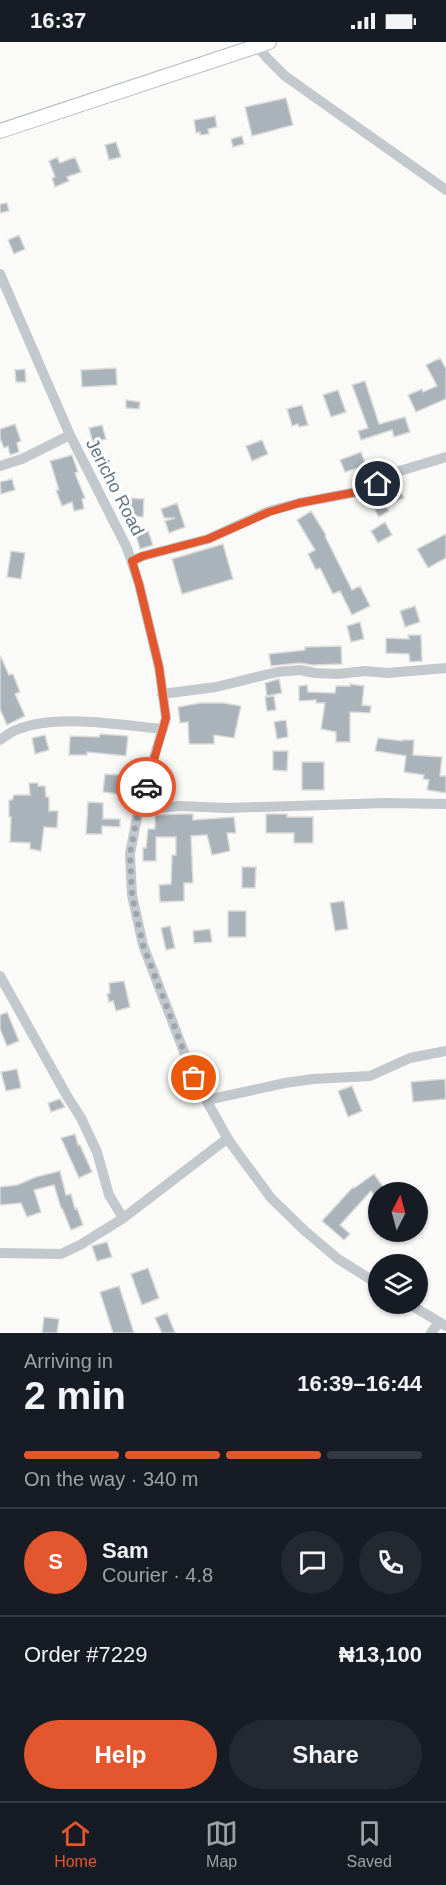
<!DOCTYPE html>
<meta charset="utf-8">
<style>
body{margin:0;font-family:Helvetica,sans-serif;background:#242831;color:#f1f3f6;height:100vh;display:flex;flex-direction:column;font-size:22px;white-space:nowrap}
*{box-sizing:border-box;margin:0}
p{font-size:20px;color:#9ea1a6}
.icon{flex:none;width:33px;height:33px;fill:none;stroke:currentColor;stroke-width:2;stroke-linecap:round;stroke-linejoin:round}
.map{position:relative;height:1291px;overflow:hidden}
.drawer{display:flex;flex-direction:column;background:#171b24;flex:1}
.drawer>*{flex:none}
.needle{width:39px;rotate:6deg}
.tools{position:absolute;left:368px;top:1140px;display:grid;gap:12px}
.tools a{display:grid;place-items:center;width:60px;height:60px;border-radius:50%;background:#171b24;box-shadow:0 2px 4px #0004;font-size:30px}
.pin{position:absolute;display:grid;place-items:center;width:51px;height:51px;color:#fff;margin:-26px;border:3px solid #fff;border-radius:50%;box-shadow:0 2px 6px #0007}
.courier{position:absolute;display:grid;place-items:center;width:60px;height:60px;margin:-30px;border:4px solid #e4572e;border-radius:50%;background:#fff;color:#222;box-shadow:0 2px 8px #0007}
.headline em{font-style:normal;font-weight:700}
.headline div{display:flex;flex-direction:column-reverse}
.headline{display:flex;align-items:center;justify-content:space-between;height:102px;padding:0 24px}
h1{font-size:39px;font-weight:700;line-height:45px}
.bar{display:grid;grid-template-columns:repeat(4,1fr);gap:9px 6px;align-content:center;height:72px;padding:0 24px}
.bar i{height:8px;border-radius:4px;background:#363941}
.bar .on{background:#e4572e}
.bar p{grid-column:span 4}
.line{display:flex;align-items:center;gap:15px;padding:0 24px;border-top:2px solid #363941}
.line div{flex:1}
.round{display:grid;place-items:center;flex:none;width:63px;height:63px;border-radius:32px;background:#242831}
.action{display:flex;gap:12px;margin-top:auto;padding:12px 24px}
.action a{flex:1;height:69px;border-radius:36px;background:#e4572e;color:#fff;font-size:24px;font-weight:700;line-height:69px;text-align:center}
.action a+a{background:#242831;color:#f1f3f6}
.status{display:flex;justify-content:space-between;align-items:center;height:42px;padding:0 30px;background:#171b24;direction:ltr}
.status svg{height:16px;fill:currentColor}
.menu{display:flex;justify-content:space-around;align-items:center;height:84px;border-top:2px solid #363941;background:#171b24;font-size:16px;color:#9ea1a6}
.menu a{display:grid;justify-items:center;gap:3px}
.menu .on{color:#e4572e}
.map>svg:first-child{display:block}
.building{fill:#aab3b9;stroke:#dcdcda;stroke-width:1.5}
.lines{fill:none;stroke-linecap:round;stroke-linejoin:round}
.major-casing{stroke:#b5babe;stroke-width:16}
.minor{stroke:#c3c8cc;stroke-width:10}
.major{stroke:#fff;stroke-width:14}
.done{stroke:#99a4ac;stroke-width:6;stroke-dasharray:0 10.8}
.route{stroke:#e4572e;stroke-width:8}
.labels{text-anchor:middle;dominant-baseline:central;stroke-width:6;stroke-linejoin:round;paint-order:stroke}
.street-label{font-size:18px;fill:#657683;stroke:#fff}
</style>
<div class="status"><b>16:37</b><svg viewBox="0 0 49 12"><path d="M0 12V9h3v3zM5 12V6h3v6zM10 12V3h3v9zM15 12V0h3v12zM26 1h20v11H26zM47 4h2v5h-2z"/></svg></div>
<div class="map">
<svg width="446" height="1291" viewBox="0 0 446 1291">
<rect width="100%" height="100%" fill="#fafaf8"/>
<path class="building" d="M286,56L293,83L252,94L245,65Z
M215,74L217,85L208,87L209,92L200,93V90L196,91L194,78Z
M242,94L244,102L233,105L231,97Z
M116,100L121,115L109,118L105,103Z
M57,115L60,121L75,115L81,130L67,135L69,139L55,145L52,136L55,135L49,119Z
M7,161L9,169L0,171V162Z
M19,193L25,207L14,212L8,198Z
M440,316L446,327V357L416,370L408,353L422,347L423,350L437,344L426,323Z
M116,326L117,343L82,345L81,328Z
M25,327L26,340H16L15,328Z
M365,339L379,382L405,375L410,390L394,395L392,388L361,398L358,389L368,386L352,343Z
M338,348L346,370L331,375L323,353Z
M126,358L140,360L139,367L126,366Z
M302,363L308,383L299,385L298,382L292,384L287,367Z
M15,382L21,399L17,401L19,410L10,413L8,404L4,406L0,396V387Z
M102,383L106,397L93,401L89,386Z
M262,398L268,412L252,419L246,404Z
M361,410L370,433L361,436L358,426L345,430L340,418Z
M72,413L78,430L75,431L85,456L82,457L84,467L74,469L72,460L62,464L56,448H59L50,419Z
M12,437L15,448L1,452L0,440Z
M397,442L404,456L397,459L390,445Z
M378,452L389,469L379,475L369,458Z
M128,456L144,457L143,475L127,474Z
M177,461L185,485L169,491L165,479L175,476H164L161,467Z
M311,469L326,493L325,494L352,548L360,544L370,564L352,573L340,549L333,552L320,526L316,528L308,512L315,508L297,478Z
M385,480L392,493L378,501L371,489Z
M147,486L153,503L140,507L135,490Z
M446,492V516L428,526L417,507Z
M223,502L233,537L182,552L172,517Z
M11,509L25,511L21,537L7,535Z
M415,564L420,580L405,585L400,569Z
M360,580L364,597L351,600L347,584Z
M408,593H421L422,619L410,620L409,612L386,611V596L409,597Z
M341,604L342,622L312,623L300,621L271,624L269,612L305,608V605Z
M0,613L9,633L13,632L20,650L15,652L25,674L7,683L0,667Z
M279,637L282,651L267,654L265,641Z
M350,642L364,644L362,663L371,664L370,671L350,670V700H336V690L321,687L325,661H316V658L299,659V644L307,643L308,650L335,651L336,644H350Z
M274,654L276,668L267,669L265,655Z
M200,661H224L241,664L234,696L214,693V702H189L188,680L180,681L178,665Z
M286,678L288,695L277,697L274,680Z
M100,692L128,694L126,714L87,710V713H69L70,694L99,695Z
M45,693L49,708L35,712L32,696Z
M378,696L402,699V698H414L413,713L442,715L440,734H446V751L427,748L429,738L423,737L424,733L404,730L406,714L375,709Z
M273,709H288L287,729L273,728Z
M302,720H324V748H302Z
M105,732L121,733L119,752L103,750Z
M29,741H38V744H45L46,755H49V769H58L57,786L44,785L41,809L30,807V801L10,800L11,775H9V758H12L14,753H30Z
M88,760L103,761V777H120V785L102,784V792H86Z
M179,772H193V778L234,775L236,791H227L230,809L212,813L207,793L191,794L193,841H184V859L160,860L159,843L171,842L172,813H176V795H156V819H143V806H146L148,787H155V773Z
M266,772H287V775H313V801H294V791H266Z
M242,825H256L255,846H242Z
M344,859L348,887L335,889L330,861Z
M228,869H246V895H228Z
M170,884L175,906L166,908L161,886Z
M210,887L212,900L194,901L193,889Z
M124,939L130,965L116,969L113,959L109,960L107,952L110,951L109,941Z
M7,970L19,999L7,1004L0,987V973Z
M17,1027L21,1046L6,1049L1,1030Z
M445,1037L446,1057L413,1060L411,1040Z
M352,1044L362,1069L348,1075L338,1049Z
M60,1057L65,1065L51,1070L48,1061Z
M75,1092L78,1103H80L92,1130L79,1136L61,1096Z
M60,1129L66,1153L71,1152L75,1167L77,1166L83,1183L71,1188L62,1166H61L54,1143L34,1148L41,1170L27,1175L21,1161L0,1163V1145L17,1143L36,1135Z
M374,1132L387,1150H378V1159L371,1149L340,1183L350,1192L344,1198L322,1179L353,1145L354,1146Z
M107,1200L112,1215L97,1219L92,1204Z
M148,1226L159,1256L142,1263L131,1232Z
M119,1244L134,1291H113L100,1250Z
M167,1271L175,1291H162L155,1276Z
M44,1275L59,1277L57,1291H42Z"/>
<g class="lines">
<defs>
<path id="major" d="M0,89L269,0"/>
</defs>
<use href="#major" class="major-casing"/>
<path class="minor" d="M257,4L267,16L285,34L446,148
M0,232L70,393L127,506L139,542L159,625L166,676L139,765L130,812L132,853L143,903L194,1036L229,1099L271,1156L305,1189L338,1217L378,1242
M0,424L22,417L70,393
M132,519L143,514L208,497L269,469L299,461L367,448L378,442L383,434L446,415
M162,652L216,645L277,630L300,628L315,631L338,632L365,629L387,631L446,626
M0,698C5,695 10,690 16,688C56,671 120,683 163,687
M141,761L159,766L179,764L227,766L387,761L446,762
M0,934L67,1054L81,1076L97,1110L109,1153L123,1176
M207,1058L285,1041L313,1037L370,1034L410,1016L446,1009
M0,1211L61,1212L80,1203L122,1177L228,1096
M409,1262L446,1284
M431,1291L439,1280"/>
<use href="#major" class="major"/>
</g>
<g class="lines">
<path class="done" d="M146,745L139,765L130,812L132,853L143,903L194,1036"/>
<path class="route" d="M146,745L166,676L159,625L139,542L132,519L143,514L208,497L269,470L299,461L367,448L378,442"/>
</g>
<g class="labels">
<g class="street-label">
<text transform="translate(115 445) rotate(63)">Jericho Road</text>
</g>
</g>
</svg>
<div class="tools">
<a><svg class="needle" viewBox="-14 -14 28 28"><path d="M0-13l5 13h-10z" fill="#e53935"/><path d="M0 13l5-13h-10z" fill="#9ea1a6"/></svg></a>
<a><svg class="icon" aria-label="layers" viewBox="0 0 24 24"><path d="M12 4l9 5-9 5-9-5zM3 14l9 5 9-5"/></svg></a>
</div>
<div class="pin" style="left:194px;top:1036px;background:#ea580c"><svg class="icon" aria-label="bag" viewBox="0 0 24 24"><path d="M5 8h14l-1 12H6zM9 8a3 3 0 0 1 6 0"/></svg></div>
<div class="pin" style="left:378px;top:442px;background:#1f2937"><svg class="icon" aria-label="home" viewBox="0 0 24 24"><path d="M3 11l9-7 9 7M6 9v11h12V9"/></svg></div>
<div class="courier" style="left:146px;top:745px"><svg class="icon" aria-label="car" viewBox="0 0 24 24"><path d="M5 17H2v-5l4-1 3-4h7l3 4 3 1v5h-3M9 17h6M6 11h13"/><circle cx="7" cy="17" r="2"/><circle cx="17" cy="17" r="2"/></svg></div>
</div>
<section class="drawer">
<div class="headline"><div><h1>2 min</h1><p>Arriving in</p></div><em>16:39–16:44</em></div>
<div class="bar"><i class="on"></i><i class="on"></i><i class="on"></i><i></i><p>On the way · 340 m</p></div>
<div class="line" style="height:108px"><b class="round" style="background:#e4572e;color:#fff">S</b><div><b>Sam</b><p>Courier · 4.8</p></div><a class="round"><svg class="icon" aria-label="chat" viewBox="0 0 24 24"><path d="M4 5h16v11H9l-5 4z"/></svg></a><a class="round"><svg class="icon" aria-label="phone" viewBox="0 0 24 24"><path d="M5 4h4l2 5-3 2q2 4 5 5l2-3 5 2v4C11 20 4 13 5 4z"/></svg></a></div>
<div class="line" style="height:78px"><div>Order #7229</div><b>₦13,100</b></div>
<div class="action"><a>Help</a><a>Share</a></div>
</section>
<nav class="menu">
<a class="on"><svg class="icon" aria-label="home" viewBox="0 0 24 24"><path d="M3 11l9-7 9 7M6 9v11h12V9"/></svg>Home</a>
<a><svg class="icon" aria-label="map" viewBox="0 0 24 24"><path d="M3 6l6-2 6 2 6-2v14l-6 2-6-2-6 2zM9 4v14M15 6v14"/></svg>Map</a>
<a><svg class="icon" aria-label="saved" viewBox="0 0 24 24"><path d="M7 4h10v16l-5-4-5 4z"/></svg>Saved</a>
</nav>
